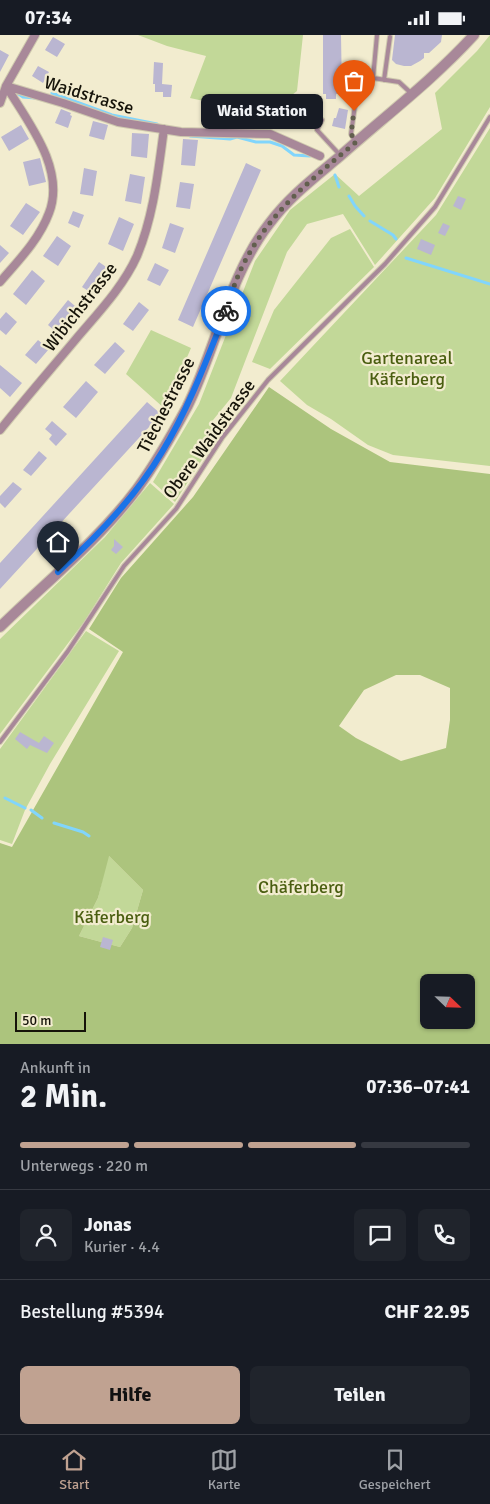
<!DOCTYPE html>
<html lang="de">
<meta charset="utf-8">
<style>
body{margin:0;font-family:Signika,sans-serif;background:#20242c;color:#f1f3f6;height:100vh;display:flex;flex-direction:column;font-size:19px;white-space:nowrap}
*{box-sizing:border-box;margin:0}
p{font-size:16px;color:#9ea1a6}
.icon{flex:none;width:28px;height:28px;fill:none;stroke:currentColor;stroke-width:2;stroke-linecap:round;stroke-linejoin:round}
.map{position:relative;height:1009px;overflow:hidden}
.drawer{display:flex;flex-direction:column;background:#171b24;flex:1}
.drawer>*{flex:none}
.needle{width:32px;rotate:113deg}
.buttons{position:absolute;left:420px;top:939px;display:grid;gap:10px}
.buttons a{display:grid;place-items:center;width:55px;height:55px;border-radius:8px;background:#171b24;box-shadow:0 1px 4px #0004;font-size:25px}
.scale{position:absolute;left:15px;bottom:12px;width:71px;box-sizing:border-box;padding-left:5px;border:2px solid #151309;border-top:0;font-size:14px;line-height:18px;white-space:nowrap;color:#151309;-webkit-text-stroke:4px #f2eccf;paint-order:stroke}
.pin{position:absolute;display:grid;place-items:center;width:42px;height:42px;color:#fff;margin:-51px -21px;border-radius:50% 50% 50% 0;rotate:-45deg;box-shadow:0 0 5px #0007}
.pin .icon{rotate:45deg}
.courier{position:absolute;display:grid;place-items:center;width:50px;height:50px;margin:-25px;border:4px solid #1a73e8;border-radius:50%;background:#fff;color:#222;box-shadow:0 1px 6px #0007}
.bubble{position:absolute;height:35px;border-radius:8px;background:#171b24;box-shadow:0 1px 4px #0004;font-size:16px;font-weight:700;line-height:35px;text-align:center}
.headline em{font-style:normal;font-weight:700}
.headline div{display:flex;flex-direction:column-reverse}
.headline{display:flex;align-items:center;justify-content:space-between;height:85px;padding:0 20px}
h1{font-size:32px;font-weight:700;line-height:38px}
.bar{display:grid;grid-template-columns:repeat(4,1fr);gap:8px 5px;align-content:center;height:60px;padding:0 20px}
.bar i{height:6px;border-radius:4px;background:#363941}
.bar .on{background:#c0a291}
.bar p{grid-column:span 4}
.line{display:flex;align-items:center;gap:12px;padding:0 20px;border-top:1px solid #363941}
.line div{flex:1}
.round{display:grid;place-items:center;flex:none;width:52px;height:52px;border-radius:8px;background:#20242c}
.button{display:flex;gap:10px;margin-top:auto;padding:10px 20px}
.button a{flex:1;height:58px;border-radius:8px;background:#c0a291;color:#111;font-size:20px;font-weight:700;line-height:58px;text-align:center}
.button a+a{background:#20242c;color:#f1f3f6}
.status{display:flex;justify-content:space-between;align-items:center;height:35px;padding:0 25px;background:#171b24;direction:ltr}
.status svg{height:14px;fill:currentColor}
.tab-bar{display:flex;justify-content:space-around;align-items:center;height:70px;border-top:1px solid #363941;background:#171b24;font-size:14px;color:#9ea1a6}
.tab-bar a{display:grid;justify-items:center;gap:2px}
.tab-bar .on{color:#c0a291}
.map>svg:first-child{display:block}
.green{fill:#c2d898}
.forest{fill:#acc47d;fill-rule:evenodd}
.lines{fill:none;stroke-linecap:round;stroke-linejoin:round}
.stream{stroke:#81d5fc;stroke-width:3}
.building{fill:#bab6d1}
.service-casing{stroke:#cfc9af;stroke-width:6}
.minor-casing{stroke:#cfc9af;stroke-width:10}
.tertiary-casing{stroke:#cfc9af;stroke-width:12}
.service{stroke:#a88899;stroke-width:4}
.minor{stroke:#a88899;stroke-width:8}
.tertiary{stroke:#a88899;stroke-width:10}
.done{stroke:#625f4e;stroke-width:5;stroke-dasharray:0 9}
.route{stroke:#1a73e8;stroke-width:6}
.labels{text-anchor:middle;dominant-baseline:central;stroke-width:4.5;stroke-linejoin:round;paint-order:stroke}
.street-label{font-size:18px;fill:#151309;stroke:#f2eccf}
.park-label{font-size:18px;fill:#4a5e10;stroke:#f2eccf}
</style>
<div class="status"><b>07:34</b><svg viewBox="0 0 49 12"><path d="M0 12V9h3v3zM5 12V6h3v6zM10 12V3h3v9zM15 12V0h3v12zM26 1h20v11H26zM47 4h2v5h-2z"/></svg></div>
<div class="map">
<svg width="490" height="1009" viewBox="0 0 490 1009">
<rect width="100%" height="100%" fill="#f2eccf"/>
<path class="green" d="M138,0H303L297,56L267,80L190,63L206,21L167,11Z
M490,0V72L435,163L375,230L343,179L307,189L287,217L231,363L209,390L219,398L175,467L153,447L199,369L255,226L290,175L335,139L359,161L442,94L435,58L477,16Z
M490,93V431L393,420L368,410L331,384L307,370L280,346L436,180Z
M350,194L374,232L270,334L252,327L274,275L331,203Z
M151,295L191,313L165,374L126,339Z
M150,448L174,469L121,528L84,587L0,699V604L105,502Z
M86,596L119,616L50,729L25,775L12,809L0,805V714Z
M108,820L143,855L132,893L120,912L79,901L98,863Z"/>
<path class="forest" d="M269,352L331,394L390,427L490,439V1009H0V808L12,812L123,617L89,594L121,543L193,462ZM396,640H420L450,653V685L446,713L401,726L356,703L339,691L364,655ZM109,821L143,855L132,893L120,912L79,901L98,863ZM429,948H466V985H429Z"/>
<g class="lines">
<path class="stream" d="M17,58L23,62L35,63
M52,58L112,80L157,89
M190,101L230,104L237,102L256,107H270L282,111L294,120L310,121
M335,140L339,152
M349,161L355,171L364,181
M370,186L393,200L396,204
M406,223L490,249
M5,763L25,773
M31,775L42,783
M54,788L83,797L89,801"/>
</g>
<path class="building" d="M323,0H341L342,59H336V64H326V59H323Z
M395,0H442L441,7L429,18H424V23L420,26L411,31H404L396,29L392,25Z
M53,2L65,9L57,22L45,15Z
M0,15L9,20L0,37Z
M154,27L163,28L162,49L172,50L171,62H163V57H155V49H153Z
M38,31L49,37L43,48L32,41Z
M339,73L348,75L345,94L332,91L334,83H336Z
M61,74L71,78L70,80L72,81L68,93L55,88Z
M93,86L108,90L104,105L89,101Z
M21,90L29,104L9,116L1,102Z
M132,98L149,99L147,123L131,121Z
M183,104L198,105L195,131L181,130Z
M40,123L46,147L29,151L23,127Z
M246,128L261,135L193,292L178,285Z
M84,133L97,136L93,161L80,159Z
M130,139L145,142L141,169L125,166Z
M180,147L194,149L190,174L176,172Z
M458,161L466,164L461,175L453,171Z
M26,168L40,177L23,200L10,191Z
M73,176L84,180L79,193L68,188Z
M119,182L134,189L123,216L108,209Z
M170,188L184,193L175,218L162,213Z
M443,188L450,191L445,201L438,198Z
M57,201L71,211L58,231L43,221Z
M421,204L435,210L431,220L417,214Z
M0,210L9,218L0,228Z
M99,227L112,236L95,260L82,252Z
M155,228L169,235L160,251L147,245Z
M32,235L45,246L26,270L13,259Z
M68,265L82,277L61,301L48,290Z
M139,267L149,275L133,296L123,289Z
M6,277L17,287L6,300L0,295V284Z
M38,305L49,314L36,329L25,320Z
M115,307L125,316L105,339L94,330Z
M0,330L22,348L10,362L0,353Z
M86,346L98,357L76,383L63,372Z
M147,367L161,379L0,554V528Z
M52,386L67,399L56,411L49,404L52,400L45,394Z
M39,416L47,423L31,441L23,435Z
M13,447L22,454L5,473L0,468V461Z
M114,504L123,512L116,519L111,515L114,511Z
M20,697L39,708L44,701L54,708L47,718L30,710L27,714L15,704Z
M103,902L113,905L110,915L100,912Z"/>
<g class="lines">
<defs>
<path id="service" d="M373,43L377,0
M384,45L390,2
M322,85L317,95L340,120
M355,106L351,99L356,63L358,52L362,46L373,43L399,47L412,59
M0,707L68,616L124,531L176,474L222,403L268,345L385,229L435,172L490,82"/>
<path id="minor" d="M6,51L63,68L118,87L181,97L270,99L320,121
M0,68L6,51L35,0
M0,247C18,226 39,205 49,178C66,134 28,87 6,51
M0,395C25,364 51,334 76,304C98,278 123,252 137,221C154,180 158,137 164,94"/>
<path id="tertiary" d="M0,592C46,547 98,506 137,454C156,428 172,400 187,372C217,312 228,242 269,189C289,162 314,143 339,122C384,82 433,45 474,0"/>
</defs>
<use href="#service" class="service-casing"/>
<use href="#minor" class="minor-casing"/>
<use href="#tertiary" class="tertiary-casing"/>
<use href="#service" class="service"/>
<use href="#minor" class="minor"/>
<use href="#tertiary" class="tertiary"/>
</g>
<g class="lines">
<path class="done" d="M226,276C231,261 235,246 242,232C269,177 310,146 356,107L351,99L354,76"/>
<path class="route" d="M58,537C97,502 135,463 162,417C189,373 207,324 226,276"/>
</g>
<g class="labels">
<g class="street-label">
<text transform="translate(89 60) rotate(17)">Waidstrasse</text>
<text transform="translate(80 272) rotate(-52)">Wibichstrasse</text>
<text transform="translate(166 370) rotate(-63)">Tièchestrasse</text>
<text transform="translate(209 404) rotate(-54)">Obere Waidstrasse</text>
</g>
<g class="park-label">
<text x="407" y="323">Gartenareal<tspan x="407" dy="21">Käferberg</tspan></text>
<text x="301" y="852">Chäferberg</text>
<text x="112" y="882">Käferberg</text>
</g>
</g>
</svg>
<div class="buttons">
<a><svg class="needle" viewBox="-14 -14 28 28"><path d="M0-13l5 13h-10z" fill="#e53935"/><path d="M0 13l5-13h-10z" fill="#9ea1a6"/></svg></a>
</div>
<div class="scale">50 m</div>
<div class="pin" style="left:354px;top:76px;background:#ea580c"><svg class="icon" aria-label="bag" viewBox="0 0 24 24"><path d="M5 8h14l-1 12H6zM9 8a3 3 0 0 1 6 0"/></svg></div>
<div class="pin" style="left:58px;top:537px;background:#1f2937"><svg class="icon" aria-label="home" viewBox="0 0 24 24"><path d="M3 11l9-7 9 7M6 9v11h12V9"/></svg></div>
<div class="courier" style="left:226px;top:276px"><svg class="icon" aria-label="bike" viewBox="0 0 24 24"><circle cx="6" cy="16" r="4"/><circle cx="18" cy="16" r="4"/><path d="M6 16l4-8h5l3 8M10 8l3 8H6M13 5h3"/></svg></div>
<div class="bubble" style="left:201px;top:59px;width:122px">Waid Station</div>
</div>
<section class="drawer">
<div class="headline"><div><h1>2 Min.</h1><p>Ankunft in</p></div><em>07:36–07:41</em></div>
<div class="bar"><i class="on"></i><i class="on"></i><i class="on"></i><i></i><p>Unterwegs · 220 m</p></div>
<div class="line" style="height:90px"><a class="round"><svg class="icon" aria-label="person" viewBox="0 0 24 24"><circle cx="12" cy="8" r="4"/><path d="M4 21q1-7 8-7t8 7"/></svg></a><div><b>Jonas</b><p>Kurier · 4.4</p></div><a class="round"><svg class="icon" aria-label="chat" viewBox="0 0 24 24"><path d="M4 5h16v11H9l-5 4z"/></svg></a><a class="round"><svg class="icon" aria-label="phone" viewBox="0 0 24 24"><path d="M5 4h4l2 5-3 2q2 4 5 5l2-3 5 2v4C11 20 4 13 5 4z"/></svg></a></div>
<div class="line" style="height:65px"><div>Bestellung #5394</div><b>CHF 22.95</b></div>
<div class="button"><a>Hilfe</a><a>Teilen</a></div>
</section>
<nav class="tab-bar">
<a class="on"><svg class="icon" aria-label="home" viewBox="0 0 24 24"><path d="M3 11l9-7 9 7M6 9v11h12V9"/></svg>Start</a>
<a><svg class="icon" aria-label="map" viewBox="0 0 24 24"><path d="M3 6l6-2 6 2 6-2v14l-6 2-6-2-6 2zM9 4v14M15 6v14"/></svg>Karte</a>
<a><svg class="icon" aria-label="saved" viewBox="0 0 24 24"><path d="M7 4h10v16l-5-4-5 4z"/></svg>Gespeichert</a>
</nav>
